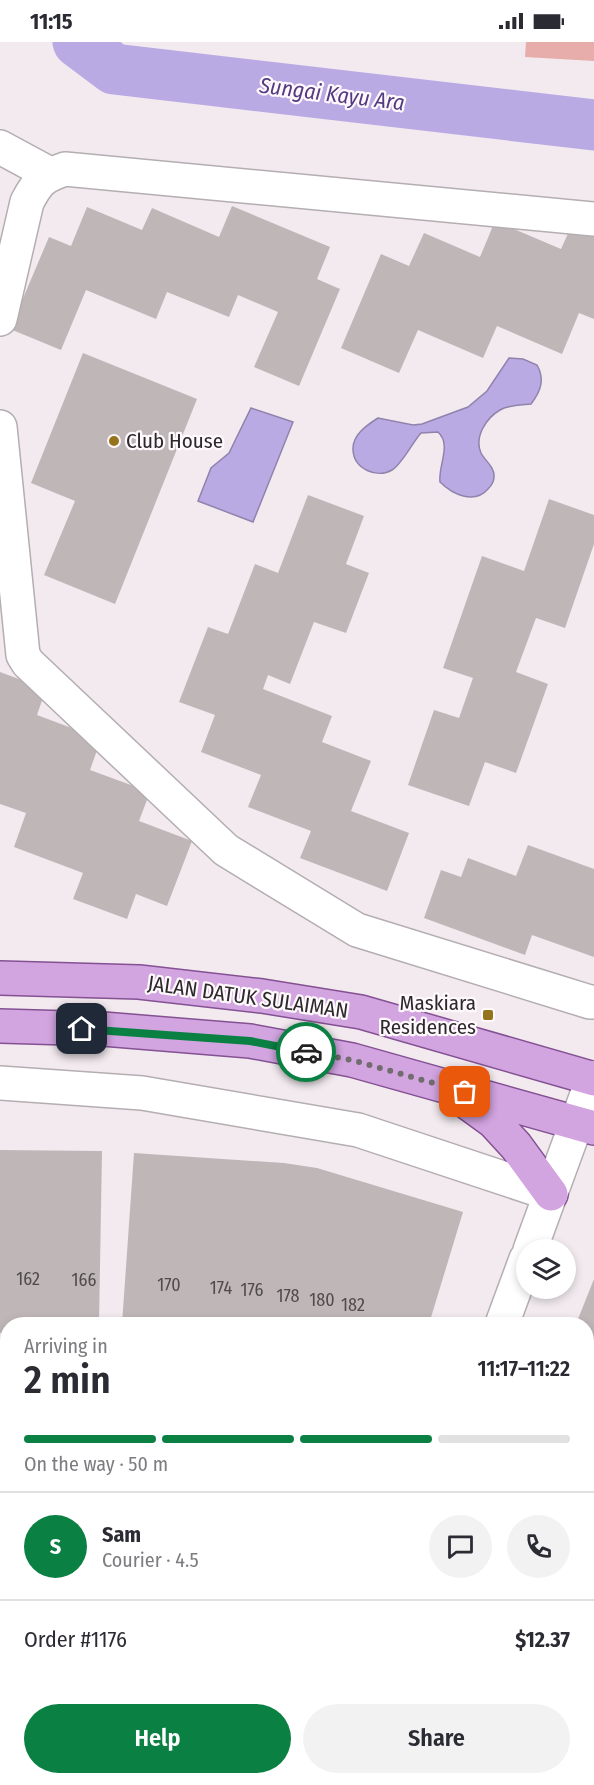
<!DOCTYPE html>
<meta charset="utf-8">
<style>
body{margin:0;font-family:"Fira Sans Condensed",sans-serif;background:#f2f2f3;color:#2b2b33;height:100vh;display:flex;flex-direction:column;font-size:22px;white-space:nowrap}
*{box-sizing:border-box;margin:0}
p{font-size:20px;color:#7c7c81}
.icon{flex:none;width:33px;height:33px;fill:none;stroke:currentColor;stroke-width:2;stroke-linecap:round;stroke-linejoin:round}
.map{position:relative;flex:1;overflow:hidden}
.details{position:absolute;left:0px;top:1275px;width:594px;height:468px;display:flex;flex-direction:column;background:#fff;border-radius:24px 24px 0 0;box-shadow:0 3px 9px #0003}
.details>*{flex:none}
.fabs{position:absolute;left:516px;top:1197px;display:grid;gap:12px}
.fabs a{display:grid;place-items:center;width:60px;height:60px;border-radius:50%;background:#fff;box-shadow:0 3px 9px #0003;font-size:30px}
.pin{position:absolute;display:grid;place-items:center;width:51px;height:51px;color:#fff;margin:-26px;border-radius:12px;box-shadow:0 3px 9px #0006}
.courier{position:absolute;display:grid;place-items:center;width:60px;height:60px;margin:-30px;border:4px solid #0b8043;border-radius:50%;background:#fff;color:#222;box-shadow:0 2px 8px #0007}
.headline em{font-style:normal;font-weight:600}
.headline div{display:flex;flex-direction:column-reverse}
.headline{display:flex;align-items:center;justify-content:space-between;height:102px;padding:0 24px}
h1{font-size:39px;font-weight:600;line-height:45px}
.bar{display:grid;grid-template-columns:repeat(4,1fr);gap:9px 6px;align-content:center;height:72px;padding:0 24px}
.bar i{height:8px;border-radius:4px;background:#e1e1e2}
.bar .current{background:#0b8043}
.bar p{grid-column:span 4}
.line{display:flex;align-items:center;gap:15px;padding:0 24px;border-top:2px solid #e1e1e2}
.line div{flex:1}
.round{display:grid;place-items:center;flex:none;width:63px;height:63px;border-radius:32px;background:#f2f2f3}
.primary-button{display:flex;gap:12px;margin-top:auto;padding:12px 24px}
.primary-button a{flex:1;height:69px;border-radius:36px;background:#0b8043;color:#fff;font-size:24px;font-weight:600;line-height:69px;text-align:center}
.primary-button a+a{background:#f2f2f3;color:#2b2b33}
.status{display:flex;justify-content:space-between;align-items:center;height:42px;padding:0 30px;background:#fff;direction:ltr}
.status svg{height:16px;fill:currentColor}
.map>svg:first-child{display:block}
.green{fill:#e6adaa}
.water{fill:#baaae4;stroke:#8f83ac;stroke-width:1.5}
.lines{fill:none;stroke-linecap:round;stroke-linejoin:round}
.river{stroke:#baaae4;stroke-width:51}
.building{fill:#bfb6b8}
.minor-casing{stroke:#b4adb1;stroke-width:36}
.major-casing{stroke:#845193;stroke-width:36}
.minor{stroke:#fff;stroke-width:33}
.major{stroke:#d2a4e0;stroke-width:33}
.done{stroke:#716d6f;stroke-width:6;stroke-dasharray:0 10.8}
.route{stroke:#0b8043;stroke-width:8}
.poi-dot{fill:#95731b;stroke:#fff8fc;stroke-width:2}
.labels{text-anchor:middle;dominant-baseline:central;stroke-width:4.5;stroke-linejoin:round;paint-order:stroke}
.number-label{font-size:18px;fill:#504c4e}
.poi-label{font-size:21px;fill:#2b292a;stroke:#fff8fc;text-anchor:start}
.street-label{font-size:21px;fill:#2b292a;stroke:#fff8fc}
.water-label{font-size:22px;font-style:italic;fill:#533b80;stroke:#fff8fc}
</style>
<div class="status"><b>11:15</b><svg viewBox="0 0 49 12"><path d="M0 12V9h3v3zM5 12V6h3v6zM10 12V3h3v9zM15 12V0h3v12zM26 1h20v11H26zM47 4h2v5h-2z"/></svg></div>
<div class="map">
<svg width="594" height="1743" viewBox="0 0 594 1743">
<rect width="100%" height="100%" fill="#f2eaef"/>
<path class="green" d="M526,0H594V19L525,15Z"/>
<path class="water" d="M509,316L523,317L537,323C545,337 541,349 531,362C522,363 508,363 500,368C486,376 474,395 481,411C485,419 495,425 494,435C494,440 491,444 488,447C474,463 452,452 440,440C438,423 452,403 438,390L421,391C412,401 402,422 392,428C377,437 354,427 353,408C352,393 367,383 378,376L413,383L422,382L468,365L487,349Z
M251,366L293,380L253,480L198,459L211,426L229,411Z"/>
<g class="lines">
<path class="river" d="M78,0L114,27L594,83"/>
</g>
<path class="building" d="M232,164L330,205L317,237L340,247L299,344L254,325L278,270L238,253L229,275L167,250L156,277L86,248L61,308L10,287L49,195L71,204L87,165L142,188L152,166L219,195Z
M495,179L561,207L571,185L594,194V277L579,271L562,312L497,284L483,316L418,288L399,331L341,306L381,212L409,224L424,191L480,215Z
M83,311L197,357L115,562L44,533L75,459L31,441Z
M308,453L364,474L346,522L369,531L346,591L314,580L290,642L268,633L263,647L332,674L322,700L371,719L351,769L409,791L387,849L300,816L311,789L248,765L261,733L201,710L215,673L179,660L208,585L228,592L255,522L278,531Z
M549,457L594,473V502L565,586L536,576L516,630L548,642L516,731L485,720L469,764L408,743L434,668L459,676L473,636L443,626L482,514L524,529Z
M0,630L46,647L37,673L101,697L90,728L150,750L139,779L192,799L167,864L136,852L127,877L73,857L83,831L14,805L26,771L0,762Z
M528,803L594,827V915L532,893L525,913L424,876L441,828L461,835L468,816L516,834Z
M0,1108L102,1109L99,1282H8V1291H0Z
M134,1111L284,1121L317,1126L463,1170L429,1282H122Z
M594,1237V1484L586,1481V1282H576Z
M0,1420H8V1504H0Z
M586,1505L594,1508V1530L587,1549Z
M0,1528H8V1611H0Z
M0,1724H8V1736H131L163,1743H0Z
M405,1736H516L513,1743H402Z"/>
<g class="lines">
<defs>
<path id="minor" d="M0,105L50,132
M0,277L27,160C38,139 42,135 65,127L594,177
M0,385L23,613L28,621L226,808L357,888L590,960H594
M0,1041L142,1051L358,1088L551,1152
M530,1208L593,1036
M502,1282L526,1217
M0,1346L8,1347
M586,1585L594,1565
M0,1664L8,1665
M586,1705L594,1685
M329,1743L332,1736
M528,1743L531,1736
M572,1743L575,1736"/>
<path id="major" d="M0,936L139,940L262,954L361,970L594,1037
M0,984L103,987L250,999L352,1018L594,1086
M461,1056L494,1080L516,1104L551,1152"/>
</defs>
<use href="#minor" class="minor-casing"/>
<use href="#major" class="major-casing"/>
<use href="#minor" class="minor"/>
<use href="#major" class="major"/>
</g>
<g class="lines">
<path class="done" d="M306,1010L352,1018L465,1050"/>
<path class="route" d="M82,987L250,999L306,1010"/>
</g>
<g class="poi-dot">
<circle cx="114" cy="399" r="6"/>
<rect x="482" y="967" width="12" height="12" rx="3"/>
</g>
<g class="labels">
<g class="number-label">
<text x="28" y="1237">162</text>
<text x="84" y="1238">166</text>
<text x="169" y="1243">170</text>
<text x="221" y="1246">174</text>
<text x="252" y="1248">176</text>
<text x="288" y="1254">178</text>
<text x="322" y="1258">180</text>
<text x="353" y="1263">182</text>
</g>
<g class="poi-label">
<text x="126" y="399">Club House</text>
<text x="476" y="961" text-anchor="end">Maskiara<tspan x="476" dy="24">Residences</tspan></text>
</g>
<g class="street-label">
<text transform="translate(248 955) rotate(8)">JALAN DATUK SULAIMAN</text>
</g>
<g class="water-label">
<text transform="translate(332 52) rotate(7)">Sungai Kayu Ara</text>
</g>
</g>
</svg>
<div class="fabs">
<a><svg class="icon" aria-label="layers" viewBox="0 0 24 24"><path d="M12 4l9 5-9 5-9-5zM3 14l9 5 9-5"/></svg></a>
</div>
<div class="pin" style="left:465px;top:1050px;background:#ea580c"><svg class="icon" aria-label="bag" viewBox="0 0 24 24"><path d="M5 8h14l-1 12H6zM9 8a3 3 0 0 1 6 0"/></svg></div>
<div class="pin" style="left:82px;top:987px;background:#1f2937"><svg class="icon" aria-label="home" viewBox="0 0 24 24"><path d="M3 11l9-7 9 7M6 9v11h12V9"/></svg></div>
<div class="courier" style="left:306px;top:1010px"><svg class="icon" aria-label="car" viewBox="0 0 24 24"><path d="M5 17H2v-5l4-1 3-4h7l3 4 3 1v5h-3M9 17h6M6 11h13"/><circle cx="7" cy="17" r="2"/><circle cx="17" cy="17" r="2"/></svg></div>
<section class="details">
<div class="headline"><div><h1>2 min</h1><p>Arriving in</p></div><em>11:17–11:22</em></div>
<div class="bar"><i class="current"></i><i class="current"></i><i class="current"></i><i></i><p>On the way · 50 m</p></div>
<div class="line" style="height:108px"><b class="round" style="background:#0b8043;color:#fff">S</b><div><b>Sam</b><p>Courier · 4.5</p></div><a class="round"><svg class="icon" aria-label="chat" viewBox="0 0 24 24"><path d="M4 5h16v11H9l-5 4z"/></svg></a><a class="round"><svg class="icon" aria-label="phone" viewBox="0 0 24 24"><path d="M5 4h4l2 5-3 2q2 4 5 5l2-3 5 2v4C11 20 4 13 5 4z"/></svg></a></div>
<div class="line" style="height:78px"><div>Order #1176</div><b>$12.37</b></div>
<div class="primary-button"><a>Help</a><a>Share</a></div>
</section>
</div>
